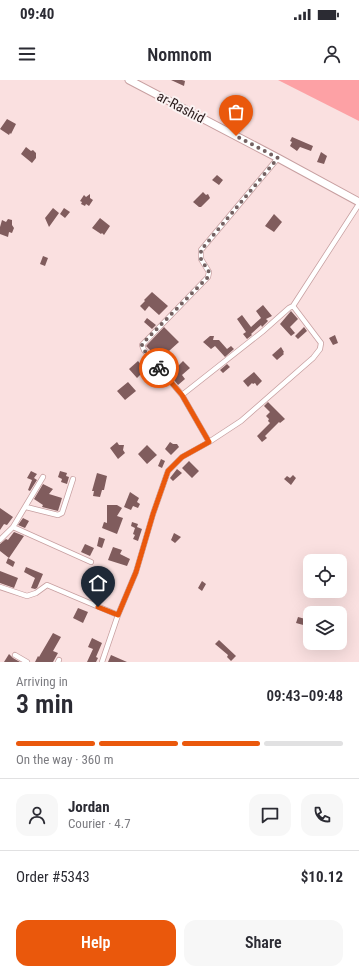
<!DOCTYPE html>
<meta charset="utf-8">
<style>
body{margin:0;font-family:"Roboto Condensed",sans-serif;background:#f7f7f7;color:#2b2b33;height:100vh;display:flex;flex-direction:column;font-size:15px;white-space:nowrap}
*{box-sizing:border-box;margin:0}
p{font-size:13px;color:#7c7c81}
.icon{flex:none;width:22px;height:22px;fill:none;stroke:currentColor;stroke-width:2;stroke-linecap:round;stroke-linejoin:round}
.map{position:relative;height:582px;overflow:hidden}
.drawer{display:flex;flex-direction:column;background:#fff;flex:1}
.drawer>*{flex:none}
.controls{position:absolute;left:303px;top:474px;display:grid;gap:8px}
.controls a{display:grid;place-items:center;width:44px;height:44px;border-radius:8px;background:#fff;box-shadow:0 4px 16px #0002;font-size:20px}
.pin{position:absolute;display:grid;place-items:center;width:34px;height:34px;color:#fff;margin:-41px -17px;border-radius:50% 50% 50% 0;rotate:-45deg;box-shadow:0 0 4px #0007}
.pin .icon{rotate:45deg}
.courier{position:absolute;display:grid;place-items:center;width:40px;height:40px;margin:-20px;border:3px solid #ea580c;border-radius:50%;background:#fff;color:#222;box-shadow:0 1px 5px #0007}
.headline em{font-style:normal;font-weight:600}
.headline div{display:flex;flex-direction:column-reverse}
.headline{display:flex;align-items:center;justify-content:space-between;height:68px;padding:0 16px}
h1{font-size:26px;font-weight:600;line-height:30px}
.bar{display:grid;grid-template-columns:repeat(4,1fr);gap:6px 4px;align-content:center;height:48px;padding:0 16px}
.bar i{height:5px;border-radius:3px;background:#e1e1e2}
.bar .on{background:#ea580c}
.bar p{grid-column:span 4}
.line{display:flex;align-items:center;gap:10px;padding:0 16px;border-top:1px solid #e1e1e2}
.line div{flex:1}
.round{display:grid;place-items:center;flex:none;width:42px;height:42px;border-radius:12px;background:#f7f7f7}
.primary-button{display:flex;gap:8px;margin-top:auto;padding:8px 16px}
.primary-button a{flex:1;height:46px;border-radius:12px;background:#ea580c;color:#fff;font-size:16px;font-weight:600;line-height:46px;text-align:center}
.primary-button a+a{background:#f7f7f7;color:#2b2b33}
.status{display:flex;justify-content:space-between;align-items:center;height:28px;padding:0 20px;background:#fff;direction:ltr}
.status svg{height:11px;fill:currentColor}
header{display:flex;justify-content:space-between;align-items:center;height:52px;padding:0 16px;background:#fff;font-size:18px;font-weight:600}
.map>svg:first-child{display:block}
.water{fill:#fda1a5}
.building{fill:#805c5d}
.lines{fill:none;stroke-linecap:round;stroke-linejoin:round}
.minor-casing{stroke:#c79fa0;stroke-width:6}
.secondary-casing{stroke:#c79fa0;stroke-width:9}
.minor{stroke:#fff;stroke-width:4.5}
.secondary{stroke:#fff;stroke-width:7}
.done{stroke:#736161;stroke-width:4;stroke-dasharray:0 7.2}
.route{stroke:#ea580c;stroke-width:5}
.labels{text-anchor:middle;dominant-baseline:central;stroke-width:4;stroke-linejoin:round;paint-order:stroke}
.street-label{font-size:14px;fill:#2b1c1d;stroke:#fbf2f2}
</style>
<div class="status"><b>09:40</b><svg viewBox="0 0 49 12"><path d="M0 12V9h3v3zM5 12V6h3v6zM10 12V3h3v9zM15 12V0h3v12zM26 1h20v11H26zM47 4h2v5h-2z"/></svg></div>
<header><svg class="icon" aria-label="menu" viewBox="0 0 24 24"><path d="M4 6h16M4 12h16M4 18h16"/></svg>Nomnom<svg class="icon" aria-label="person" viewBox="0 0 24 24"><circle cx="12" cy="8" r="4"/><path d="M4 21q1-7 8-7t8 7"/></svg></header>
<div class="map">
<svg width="359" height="582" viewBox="0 0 359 582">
<rect width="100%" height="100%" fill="#fae0e0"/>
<path class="water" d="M278,0H359V41Z"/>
<path class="building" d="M171,0H182L185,1L184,6Z
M7,39L16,44L11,54L10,53L9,55L0,49Z
M292,57L313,66L311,71L300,67L297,71L290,66L292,62L290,61Z
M26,67L31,71L33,70L36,73V78L32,83L21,74Z
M321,72L327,76L324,84L317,82Z
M217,95L223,100L219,105L212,100Z
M203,112L206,115L208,114L210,118L201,127H199L193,122Z
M90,114V118L93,120L89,126L86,124L85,126L81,124L82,122L80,121L84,115L86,117Z
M53,128L59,133L49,147L45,138Z
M64,128L70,132L65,138L60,134Z
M274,134L282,142L274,152L265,146Z
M100,138L110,146L104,155L102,153L101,154L92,148Z
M8,139L12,140V145L14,148L12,153L9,152L8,157L0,154V147L2,140L6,142Z
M43,176L48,178L45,186L40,184Z
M152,212L168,226L159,235L149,226L145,231L140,226L145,221L144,220Z
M263,225L272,236L266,239L268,241L262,247L261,245L251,254L252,255L247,259L243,254L246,252L237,239L242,235L251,247L261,238L256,231Z
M291,231L298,239L290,247L295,253L291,256L280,244Z
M147,238L156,245L152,249L144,242Z
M164,247L179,262L169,271L174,277L169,281L175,289L183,281L190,288L182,295L185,299L178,305L166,290L168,288L146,266Z
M304,247L307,251L298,259L295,256Z
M335,255L338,263L333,265L329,258Z
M210,256H214L213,260H219L227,269L231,266L234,269L225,277L215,266L211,269L203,262Z
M281,267L284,272L283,273L284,274L277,280L272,275Z
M138,281L149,295L146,298L142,293L137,298L129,289Z
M227,284L230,287L223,293L220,290Z
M254,292L262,301L257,306L255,303L253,304L252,303L248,307L243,301Z
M128,302L136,311L125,320L117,311Z
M268,322L285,339L280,343L279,342L265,356L267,358L262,362L257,356L270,343L268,341L269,339L266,336L270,332L264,326Z
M117,362L119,365H124L123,370L125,373L118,379L110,368Z
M170,362L173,364H177L179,367L171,375L165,369Z
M147,365L157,375L147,384L138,374Z
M161,379L165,381L162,388L158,386Z
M189,381L199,391L192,398L182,388Z
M177,389L182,393L173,401L170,398Z
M31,391L37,394L34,398L37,400L30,411L28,410L32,400L27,398Z
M60,391L67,393L66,396L69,397L67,404L61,402L62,399L58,397Z
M97,393L107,396L104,410H102L100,417L93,416L94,411H92Z
M293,395L296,398L291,405L284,399L287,396L290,398Z
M43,404L53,409L49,414L62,418L58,431L42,427L43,425L34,419Z
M130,412L139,418L137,422L140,424L138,428L133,426L131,430L124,427Z
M107,425H117L122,428L117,436L123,438L117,454L102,448L104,442L107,443Z
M0,428L13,437L7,445L4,444L0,450Z
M23,438L29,441L25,448L18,445Z
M132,442L138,444L137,447L142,449L138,461L133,459L135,455L133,454L135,448L131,446Z
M14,452L24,456L9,478L0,471V464L6,459L8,460Z
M174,453L181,457L175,463L171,460Z
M99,457L105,459L102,468L97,466Z
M85,464L94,468L90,476L81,472Z
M113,467L122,470L120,474L130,479L127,486L108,480Z
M8,478L15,482L13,487L6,483Z
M26,487L43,494L37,508L35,509L31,508L35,498L24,492Z
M0,491L18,498L14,508L0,503Z
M202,501L206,504L202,511L198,508Z
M78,528L88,532L83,543L73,538Z
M298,537L309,540L307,546L296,543Z
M53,553L61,557L53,571L58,573L53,582H35L38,576L39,577Z
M92,558L102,563L96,577L98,578L96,582H87L93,569L88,567Z
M219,560L236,576L231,581L227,577L228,575L215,564Z
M9,574L13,578L20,582H4Z
M111,575L127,582H108Z"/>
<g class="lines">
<defs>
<path id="minor" d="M182,315L262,252L289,228L293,226L359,124
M209,362L182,315L144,270L142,265L208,197L209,192L201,179V170L278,78
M26,427L58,435L62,433L73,399
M13,447L43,397
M0,460L13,447L91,482
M0,507L27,516L36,513L47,505L118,535
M15,575L27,582
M58,582L59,580
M102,582L118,535L136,492L153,434L168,391L182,377L209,362L241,341L313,278L320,269L321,263L293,226"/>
<path id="secondary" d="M129,0L278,78L359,122"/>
</defs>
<use href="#minor" class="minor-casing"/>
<use href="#secondary" class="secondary-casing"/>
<use href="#minor" class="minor"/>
<use href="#secondary" class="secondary"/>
</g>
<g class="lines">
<path class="done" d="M159,288L144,270L142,265L143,263L208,197L209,192L201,179V170L278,78L236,56"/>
<path class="route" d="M98,527L118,535L136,492L153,434L168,391L182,377L209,362L182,315L159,288"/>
</g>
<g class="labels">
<g class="street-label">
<text transform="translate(181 27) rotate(28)">ar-Rashid</text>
</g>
</g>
</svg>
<div class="controls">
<a><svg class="icon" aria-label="locate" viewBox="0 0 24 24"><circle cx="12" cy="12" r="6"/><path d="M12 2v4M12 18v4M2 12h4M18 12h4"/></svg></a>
<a><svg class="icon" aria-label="layers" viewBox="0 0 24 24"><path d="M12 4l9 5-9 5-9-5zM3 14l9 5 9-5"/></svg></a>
</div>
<div class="pin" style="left:236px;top:56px;background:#ea580c"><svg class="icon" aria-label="bag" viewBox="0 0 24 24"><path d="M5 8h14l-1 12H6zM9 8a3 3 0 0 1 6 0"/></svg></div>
<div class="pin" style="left:98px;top:527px;background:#1f2937"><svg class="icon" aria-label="home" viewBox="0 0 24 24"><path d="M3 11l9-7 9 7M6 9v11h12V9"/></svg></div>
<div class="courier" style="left:159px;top:288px"><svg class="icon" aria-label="bike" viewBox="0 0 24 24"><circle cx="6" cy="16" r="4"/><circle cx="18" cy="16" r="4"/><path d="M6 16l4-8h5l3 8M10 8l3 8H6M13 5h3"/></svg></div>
</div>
<section class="drawer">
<div class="headline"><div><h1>3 min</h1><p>Arriving in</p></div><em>09:43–09:48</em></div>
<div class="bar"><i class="on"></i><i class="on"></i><i class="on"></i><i></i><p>On the way · 360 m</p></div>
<div class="line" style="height:72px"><a class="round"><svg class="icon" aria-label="person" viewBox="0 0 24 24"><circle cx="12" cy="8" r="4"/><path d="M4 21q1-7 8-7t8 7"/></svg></a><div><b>Jordan</b><p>Courier · 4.7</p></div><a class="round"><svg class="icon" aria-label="chat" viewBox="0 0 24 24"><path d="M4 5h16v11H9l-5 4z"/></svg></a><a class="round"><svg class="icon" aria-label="phone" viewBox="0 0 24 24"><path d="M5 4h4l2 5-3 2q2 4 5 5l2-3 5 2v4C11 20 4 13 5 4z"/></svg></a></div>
<div class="line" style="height:52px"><div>Order #5343</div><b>$10.12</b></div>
<div class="primary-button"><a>Help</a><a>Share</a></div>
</section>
